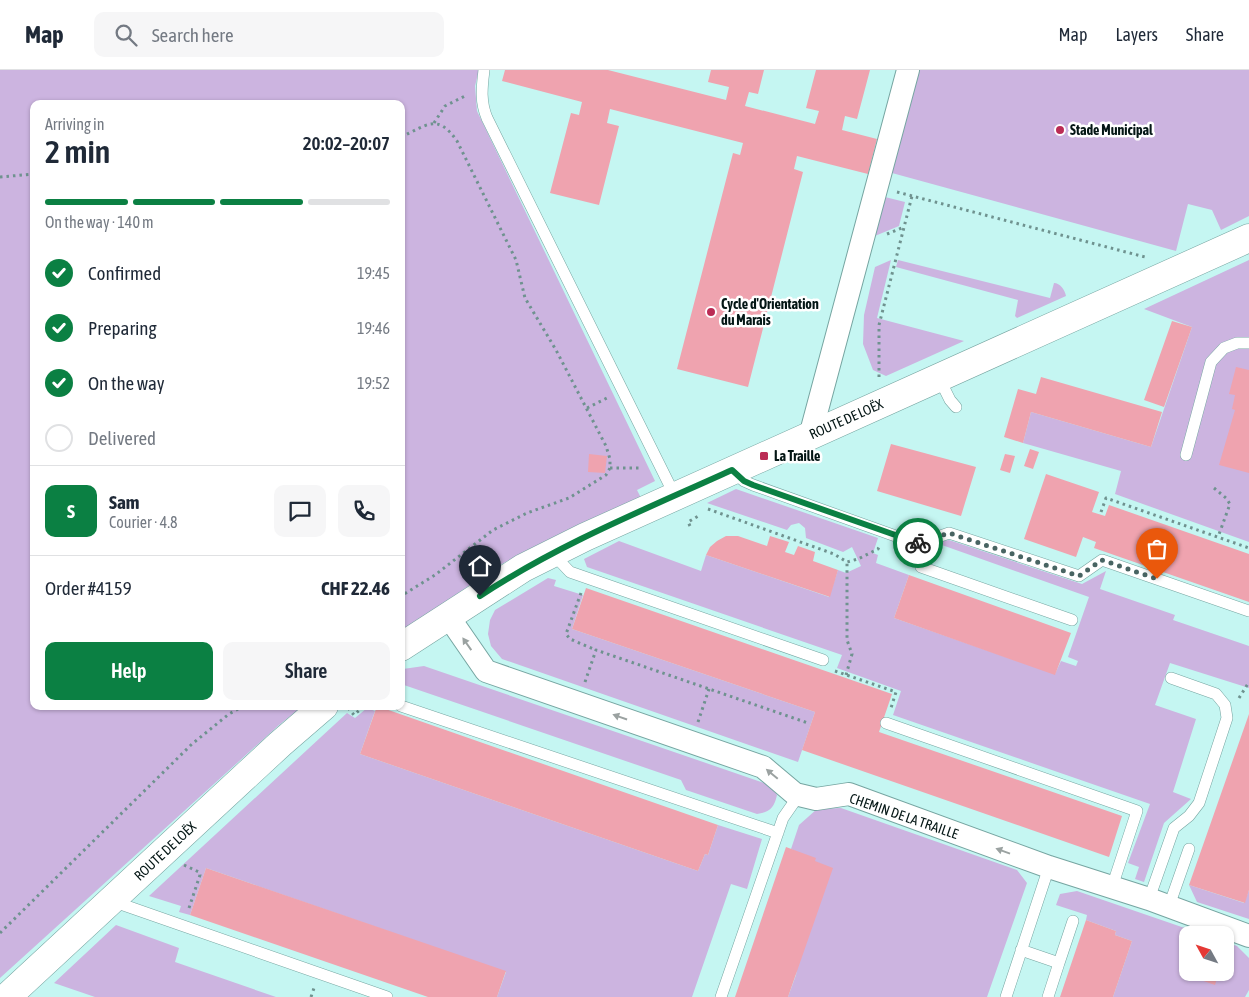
<!DOCTYPE html>
<meta charset="utf-8">
<style>
body{margin:0;font-family:"Asap Condensed",sans-serif;background:#f6f6f7;color:#1f2937;height:100vh;display:flex;flex-direction:column;font-size:19px;white-space:nowrap}
*{box-sizing:border-box;margin:0}
p{font-size:16px;color:#747a83}
.icon{flex:none;width:28px;height:28px;fill:none;stroke:currentColor;stroke-width:2;stroke-linecap:round;stroke-linejoin:round}
.map{position:relative;flex:1;overflow:hidden}
.sheet{position:absolute;left:30px;top:30px;width:375px;height:610px;display:flex;flex-direction:column;background:#fff;border-radius:10px;box-shadow:0 1px 4px #0004}
.sheet>*{flex:none}
.needle{width:32px;rotate:310deg}
.tools{position:absolute;left:1179px;top:856px;display:grid;gap:10px}
.tools a{display:grid;place-items:center;width:55px;height:55px;border-radius:10px;background:#fff;box-shadow:0 1px 4px #0004;font-size:25px}
.pin{position:absolute;display:grid;place-items:center;width:42px;height:42px;color:#fff;margin:-51px -21px;border-radius:50% 50% 50% 0;rotate:-45deg;box-shadow:0 0 5px #0007}
.pin .icon{rotate:45deg}
.courier{position:absolute;display:grid;place-items:center;width:50px;height:50px;margin:-25px;border:4px solid #0b8043;border-radius:50%;background:#fff;color:#222;box-shadow:0 1px 6px #0007}
.overview em{font-style:normal;font-weight:600}
.overview div{display:flex;flex-direction:column-reverse}
.overview{display:flex;align-items:center;justify-content:space-between;height:85px;padding:0 15px}
h1{font-size:32px;font-weight:600;line-height:38px}
.bar{display:grid;grid-template-columns:repeat(4,1fr);gap:8px 5px;align-content:center;height:60px;padding:0 15px}
.bar i{height:6px;border-radius:4px;background:#e0e1e3}
.bar .selected{background:#0b8043}
.bar p{grid-column:span 4}
.line{display:flex;align-items:center;gap:12px;padding:0 15px;border-top:1px solid #e0e1e3}
.line div{flex:1}
.round{display:grid;place-items:center;flex:none;width:52px;height:52px;border-radius:10px;background:#f6f6f7}
ol{padding:0 15px;list-style:none}
li{display:flex;align-items:center;gap:15px;height:55px}
li p{margin-inline-start:auto}
li .icon{padding:5px;border-radius:50%;background:#0b8043;color:#fff;stroke-width:4}
li:last-child{color:#747a83}
li i{width:28px;height:28px;border:2px solid #e0e1e3;border-radius:50%}
.button{display:flex;gap:10px;margin-top:auto;padding:10px 15px}
.button a{flex:1;height:58px;border-radius:10px;background:#0b8043;color:#fff;font-size:20px;font-weight:600;line-height:58px;text-align:center}
.button a+a{background:#f6f6f7;color:#1f2937}
header{display:flex;align-items:center;gap:30px;box-sizing:border-box;height:70px;padding:0 25px;background:#fff;border-bottom:1px solid #e0e1e3}
header strong{font-size:24px}
nav{display:flex;gap:28px;margin-inline-start:auto;font-size:18px}
.search{width:350px;height:45px;background:#f6f6f7;display:flex;align-items:center;gap:12px;box-sizing:border-box;padding:0 18px;border-radius:10px;color:#747a83;font-size:19px}
.map>svg:first-child{display:block}
.green{fill:#ccb4e0}
.building{fill:#efa3af}
.lines{fill:none;stroke-linecap:round;stroke-linejoin:round}
.lane-casing{stroke:#76a5a1;stroke-width:12}
.street-casing{stroke:#76a5a1;stroke-width:24}
.secondary-casing{stroke:#76a5a1;stroke-width:29}
.path{stroke:#6f928f;stroke-width:3;stroke-dasharray:2.5 4;stroke-linecap:butt}
.lane{stroke:#fff;stroke-width:11}
.street{stroke:#fff;stroke-width:22}
.secondary{stroke:#fff;stroke-width:28}
.oneway{fill:#9ba2a1}
.done{stroke:#486462;stroke-width:5;stroke-dasharray:0 9}
.route{stroke:#0b8043;stroke-width:6}
.poi-dot{fill:#bb2c55;stroke:#fff;stroke-width:2}
.labels{text-anchor:middle;dominant-baseline:central;stroke-width:5;stroke-linejoin:round;paint-order:stroke}
.poi-label{font-size:14px;font-weight:bold;fill:#041615;stroke:#fff;text-anchor:start}
.street-label{font-size:14px;fill:#041615;stroke:#fff}
</style>
<header>
<strong>Map</strong>
<div class="search"><svg class="icon" aria-label="search" viewBox="0 0 24 24"><circle cx="10" cy="10" r="6"/><path d="M15 15l6 6"/></svg>Search here</div>
<nav><a>Map</a><a>Layers</a><a>Share</a></nav>
</header>
<div class="map">
<svg width="1249" height="927" viewBox="0 0 1249 927">
<rect width="100%" height="100%" fill="#c5f6f2"/>
<path class="green" d="M0,0H479L475,16L477,41L655,411L637,420L641,428L560,464L498,496L401,562V34H34V636H303L279,655L0,908Z
M918,0H1249V146L1221,160L1212,140L1188,134L1176,181L892,103Z
M885,127L905,132L899,156L870,168Z
M891,190L877,248L964,271L886,306L873,300L863,274L864,245L875,197Z
M898,190L1050,228L1054,213C1060,213 1065,220 1066,226L1017,248L1015,246L1018,230L896,197Z
M1249,190V472L1115,424L1121,401L1023,373L1031,342L1151,377L1192,257L1144,239Z
M736,419L878,468L873,483L878,485L876,493L909,505L894,548L1055,604L1061,591L1076,596L1078,591L1068,587L1089,527L939,474L933,489L926,484L927,479L935,472L949,470L1082,514L1106,501L1100,519L1175,545L1173,550L1249,576V618L1170,593L1155,635L1196,649L1173,722L1191,729L1164,753L1144,812L1135,809L1139,797L1128,793L1150,734L893,645L901,621L837,598L842,585L587,497L584,489L619,471L701,501L706,485L829,527L838,500L846,503L861,496L852,477L843,482L806,468L805,458L799,453L791,455L787,460L707,433Z
M548,508L556,510L554,516L583,525L572,559L815,642L798,692L502,589L491,576L488,564L490,550L495,540Z
M424,596L770,715L777,725C774,738 770,742 757,744L686,720L681,710L401,614V600L403,599Z
M367,638L375,641L360,684L698,801L705,784L708,785L718,755L762,769L747,819L731,814L692,927H497L506,902L206,798L190,845L179,842L181,836L149,826L347,643L355,648Z
M841,738L1017,800L1027,813L987,927H788L796,905L815,791L791,779L799,755L817,739Z
M1189,815L1244,833L1249,820V849L1197,832Z
M1077,821L1205,865H1188V902H1225V872L1237,876L1249,888V920L1245,927H1113L1132,871L1115,865L1116,861L1086,850L1087,845L1056,835L1060,824Z
M116,855L179,878L175,892L276,927H95L54,913Z"/>
<path class="building" d="M505,0H608L726,30L729,17L708,12L711,0H764L758,24L749,22L745,36L815,54L819,41L806,38L816,0H870L857,49L845,46L842,60L877,69L868,104L797,86L794,99L803,102L748,317L677,299L733,83L740,85L743,73L610,39L607,53L619,56L599,135L550,123L571,43L579,45L582,32L502,11Z
M1172,251L1192,257L1164,337L1144,330Z
M1236,297L1249,300V403L1219,395L1235,340L1232,339L1235,325L1229,324Z
M1041,307L1162,342L1151,377L1031,342L1023,373L1004,367L1018,319L1036,324Z
M891,374L976,397L961,446L877,421Z
M1030,379L1039,382L1033,399L1024,396Z
M589,384L607,386L605,403L588,402Z
M1005,384L1015,386L1010,403L1000,400Z
M1046,404L1099,422L1092,442L1105,446L1109,435L1249,484V532L1094,478L1096,472L1083,467L1076,487L1024,469Z
M726,466H738L767,476L770,466L789,472L785,482L794,485L798,476L815,482L813,491L838,500L830,527L706,485L710,477L717,471Z
M909,505L1071,563L1055,605L894,548Z
M586,518L892,624L879,662L1122,746L1109,787L802,680L815,642L572,559Z
M377,636L718,755L708,785L705,784L698,801L360,684Z
M1249,644V820L1245,833L1189,815Z
M786,777L816,788L815,791L833,798L788,927H735Z
M206,798L506,901L497,927H428L190,845Z
M1086,850L1116,861L1115,865L1132,871L1113,927H1060Z
M1194,902H1219L1215,915L1192,907Z"/>
<g class="lines">
<defs>
<path id="lane" d="M484,0C482,17 480,31 487,48L675,426
M939,308L950,330L956,337
M1186,385L1211,292L1224,278L1237,273H1249
M733,402L744,411L753,415L918,474L949,463L1079,506L1102,490L1249,541
M918,474L921,497L1072,550
M553,484L570,502L823,590
M401,636L778,763
M886,653L1137,741L1112,817
M1149,829L1174,758L1189,746L1199,733L1227,648L1225,635L1216,624L1171,608
M112,831L387,927
M1169,836L1189,779
M1021,880L1059,893L1048,927
M1059,893L1073,851
M721,927L783,748L799,725
M1006,927L1049,797"/>
<path id="street" d="M810,366L908,0
M448,546L486,601L763,697L795,724L816,729L849,724L1049,797L1149,829L1249,866"/>
<path id="secondary" d="M401,577L523,498L585,467L1249,168
M7,927L280,674L324,636"/>
</defs>
<use href="#lane" class="lane-casing"/>
<use href="#street" class="street-casing"/>
<use href="#secondary" class="secondary-casing"/>
<path class="path" d="M434,53L445,36L467,25
M401,67C426,56 437,42 457,71L516,190L525,228L556,280L606,376L610,389V398L606,405L569,428L527,443L493,460L435,505L401,526
M0,107L34,104
M897,122L1145,187
M887,164L904,157
M879,307V255L912,126
M587,338L609,327
M610,398H641
M1214,418L1226,428L1230,434L1218,467
M708,439L834,484L847,492L858,489L878,479L879,477
M1101,442L1106,428L1249,478
M690,456L688,452L700,445
M581,523L566,564L570,569L596,580
M835,601L896,622L891,638
M846,605L852,584L847,570V492
M585,612L596,580L808,653
M1239,628L1249,612
M348,638L354,645L364,636
M698,652L709,619
M184,795L199,802L200,805L188,841
M0,863L192,674L229,644L238,639L251,636
M311,927L314,918"/>
<use href="#lane" class="lane"/>
<use href="#street" class="street"/>
<use href="#secondary" class="secondary"/>
</g>
<defs><path id="oneway-solid" d="M-6-.8H1V-3.2L6.5 0L1 3.2V.8H-6Z" transform="scale(1.25)"/></defs>
<g class="oneway">
<use href="#oneway-solid" transform="translate(467 574) rotate(-125)"/>
<use href="#oneway-solid" transform="translate(620 647) rotate(-161)"/>
<use href="#oneway-solid" transform="translate(772 704) rotate(-140)"/>
<use href="#oneway-solid" transform="translate(1003 781) rotate(-160)"/>
</g>
<g class="lines">
<path class="done" d="M918,473L949,463L1079,506L1102,490L1157,509"/>
<path class="route" d="M480,526C559,474 646,439 732,400L744,411L753,415L918,473"/>
</g>
<g class="poi-dot">
<circle cx="1060" cy="60" r="5"/>
<circle cx="711" cy="242" r="5"/>
<rect x="759" y="381" width="10" height="10" rx="2.5"/>
</g>
<g class="labels">
<g class="poi-label">
<text x="1070" y="60">Stade Municipal</text>
<text x="721" y="234">Cycle d'Orientation<tspan x="721" dy="16">du Marais</tspan></text>
<text x="774" y="386">La Traille</text>
</g>
<g class="street-label">
<text transform="translate(846 349) rotate(-24)">ROUTE DE LOËX</text>
<text transform="translate(904 746) rotate(19)">CHEMIN DE LA TRAILLE</text>
<text transform="translate(165 781) rotate(-43)">ROUTE DE LOËX</text>
</g>
</g>
</svg>
<div class="tools">
<a><svg class="needle" viewBox="-14 -14 28 28"><path d="M0-13l5 13h-10z" fill="#e53935"/><path d="M0 13l5-13h-10z" fill="#747a83"/></svg></a>
</div>
<div class="pin" style="left:1157px;top:509px;background:#ea580c"><svg class="icon" aria-label="bag" viewBox="0 0 24 24"><path d="M5 8h14l-1 12H6zM9 8a3 3 0 0 1 6 0"/></svg></div>
<div class="pin" style="left:480px;top:526px;background:#1f2937"><svg class="icon" aria-label="home" viewBox="0 0 24 24"><path d="M3 11l9-7 9 7M6 9v11h12V9"/></svg></div>
<div class="courier" style="left:918px;top:473px"><svg class="icon" aria-label="bike" viewBox="0 0 24 24"><circle cx="6" cy="16" r="4"/><circle cx="18" cy="16" r="4"/><path d="M6 16l4-8h5l3 8M10 8l3 8H6M13 5h3"/></svg></div>
<section class="sheet">
<div class="overview"><div><h1>2 min</h1><p>Arriving in</p></div><em>20:02–20:07</em></div>
<div class="bar"><i class="selected"></i><i class="selected"></i><i class="selected"></i><i></i><p>On the way · 140 m</p></div>
<ol>
<li><svg class="icon" aria-label="check" viewBox="0 0 24 24"><path d="M5 12l5 5 9-10"/></svg>Confirmed<p>19:45</p></li>
<li><svg class="icon" aria-label="check" viewBox="0 0 24 24"><path d="M5 12l5 5 9-10"/></svg>Preparing<p>19:46</p></li>
<li><svg class="icon" aria-label="check" viewBox="0 0 24 24"><path d="M5 12l5 5 9-10"/></svg>On the way<p>19:52</p></li>
<li><i></i>Delivered</li>
</ol>
<div class="line" style="height:90px"><b class="round" style="background:#0b8043;color:#fff">S</b><div><b>Sam</b><p>Courier · 4.8</p></div><a class="round"><svg class="icon" aria-label="chat" viewBox="0 0 24 24"><path d="M4 5h16v11H9l-5 4z"/></svg></a><a class="round"><svg class="icon" aria-label="phone" viewBox="0 0 24 24"><path d="M5 4h4l2 5-3 2q2 4 5 5l2-3 5 2v4C11 20 4 13 5 4z"/></svg></a></div>
<div class="line" style="height:65px"><div>Order #4159</div><b>CHF 22.46</b></div>
<div class="button"><a>Help</a><a>Share</a></div>
</section>
</div>
